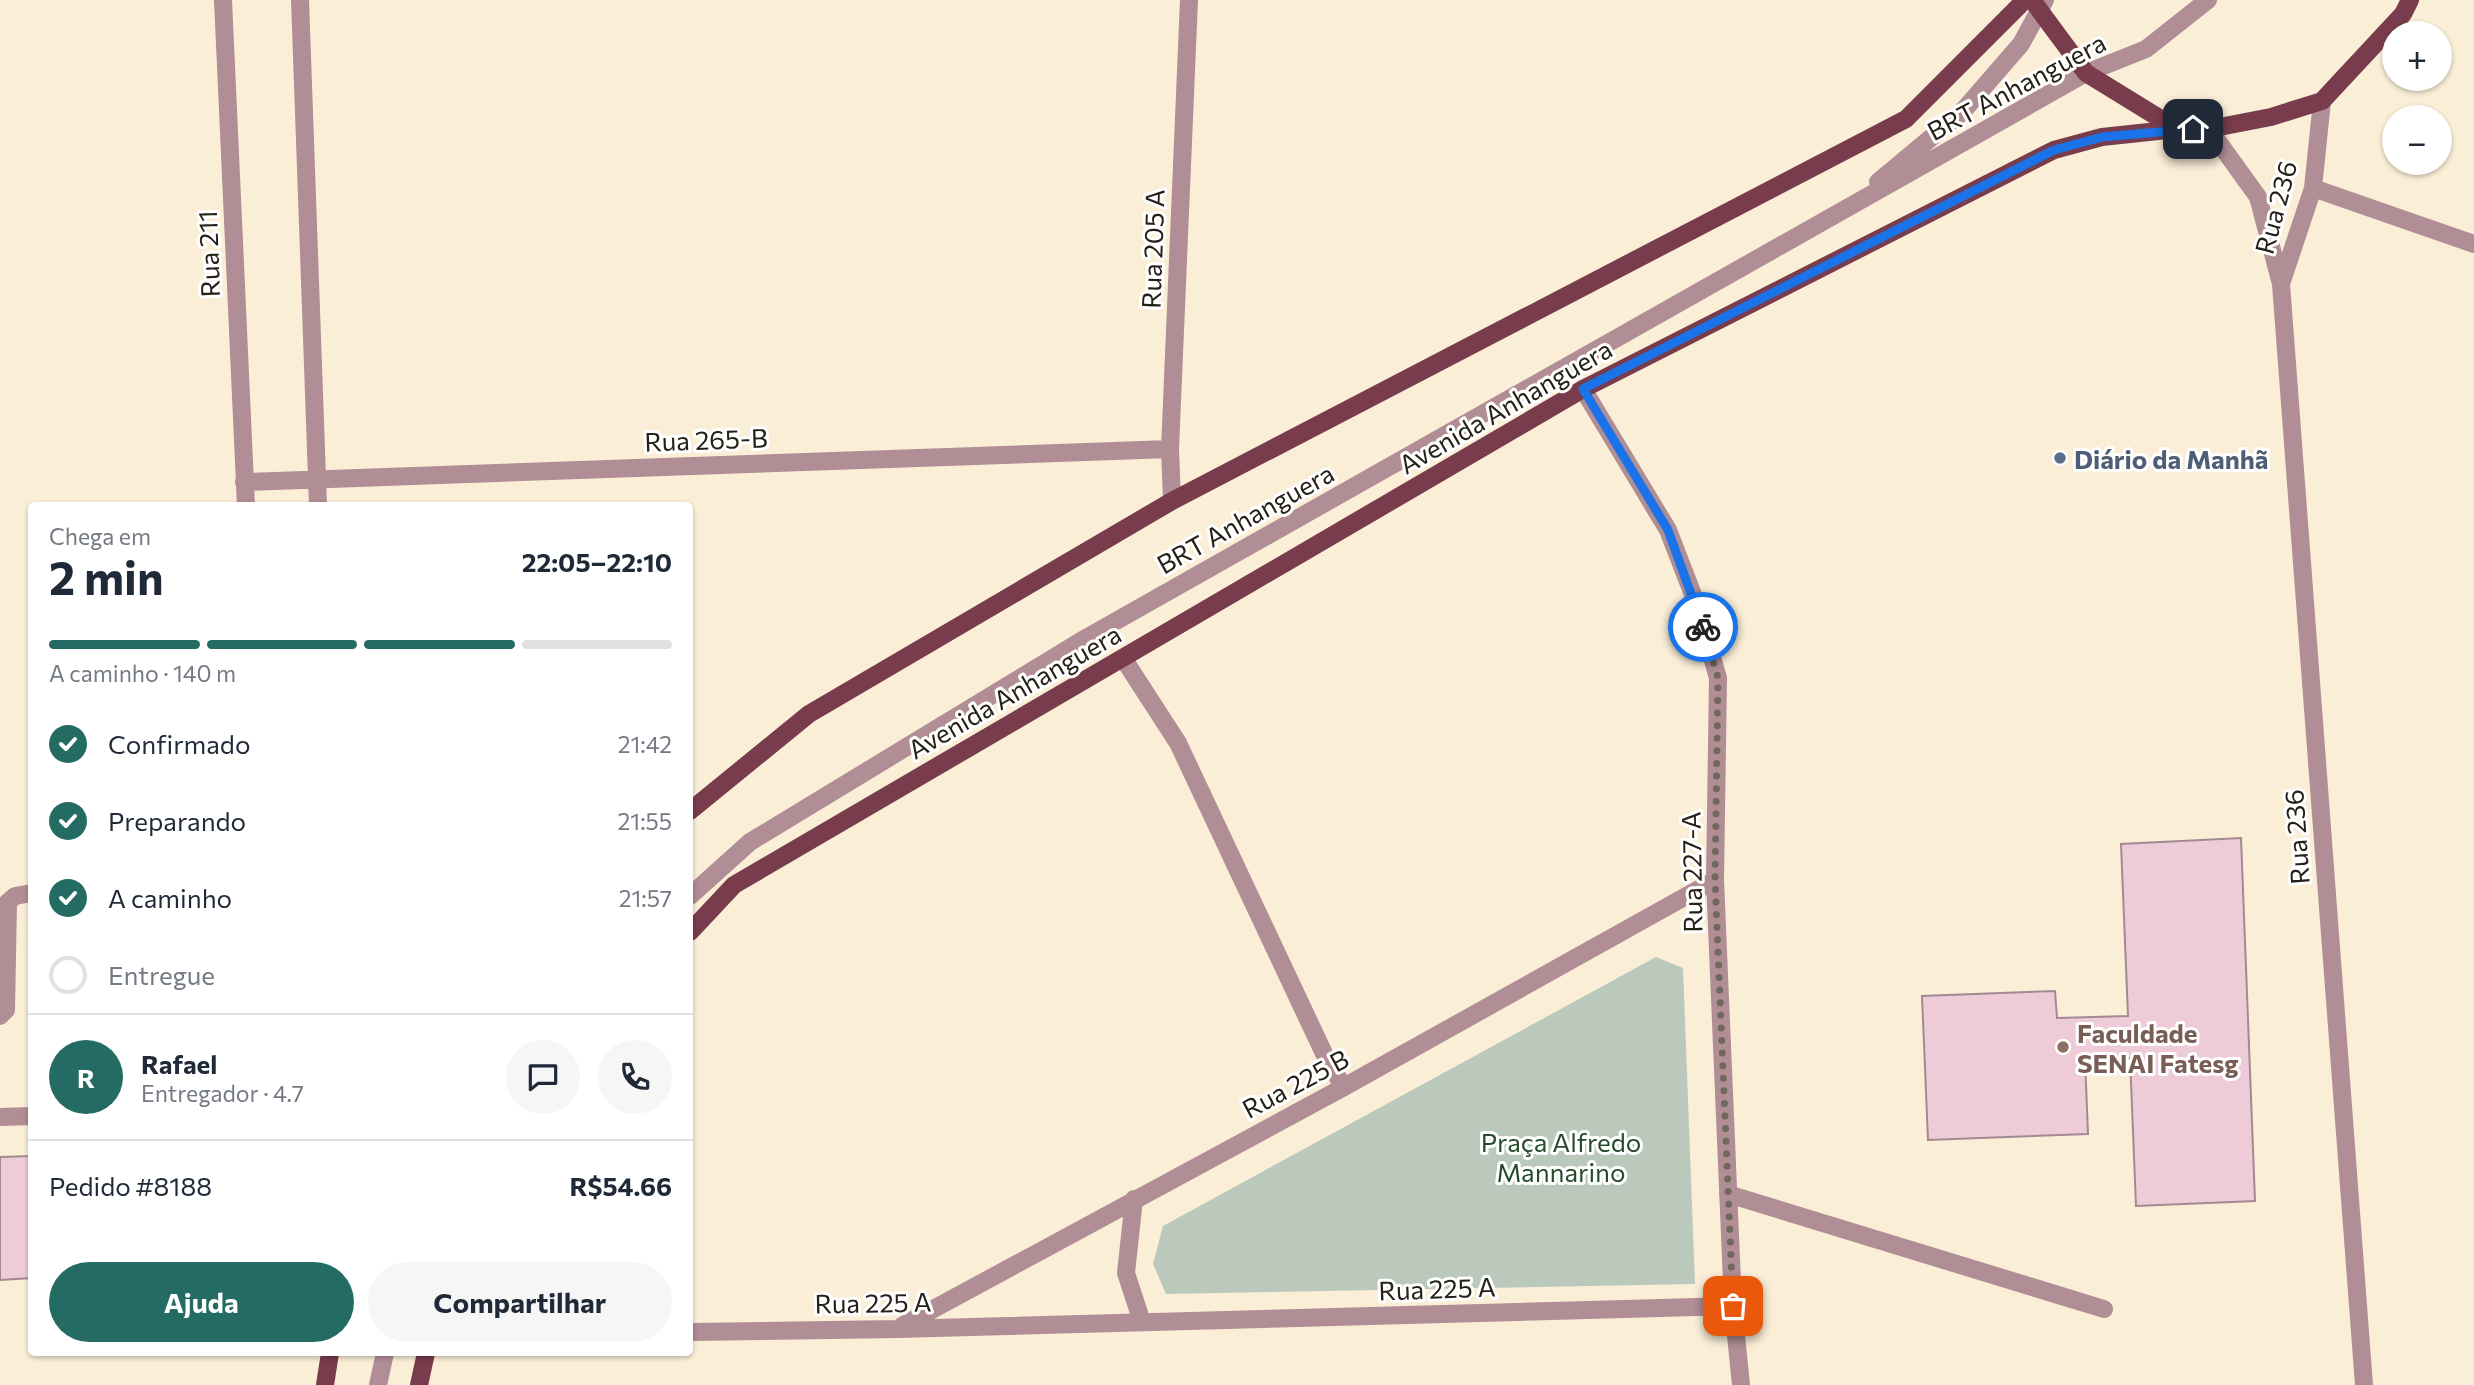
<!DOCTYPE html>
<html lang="pt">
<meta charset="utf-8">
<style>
body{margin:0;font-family:Commissioner,sans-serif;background:#f6f6f7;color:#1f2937;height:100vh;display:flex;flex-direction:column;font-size:26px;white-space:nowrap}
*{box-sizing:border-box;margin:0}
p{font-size:23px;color:#747a83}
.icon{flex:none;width:38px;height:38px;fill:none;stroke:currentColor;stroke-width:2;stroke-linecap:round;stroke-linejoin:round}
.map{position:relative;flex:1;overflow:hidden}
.drawer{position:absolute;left:28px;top:502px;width:665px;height:854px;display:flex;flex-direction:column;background:#fff;border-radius:7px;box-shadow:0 2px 5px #0004}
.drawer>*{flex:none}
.fabs{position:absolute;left:2382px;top:21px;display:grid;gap:14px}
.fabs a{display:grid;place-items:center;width:70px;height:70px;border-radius:50%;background:#fff;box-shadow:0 2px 5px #0004;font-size:35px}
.pin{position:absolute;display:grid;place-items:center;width:60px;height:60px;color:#fff;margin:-30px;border-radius:14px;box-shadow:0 4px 10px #0006}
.courier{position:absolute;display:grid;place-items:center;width:70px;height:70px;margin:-35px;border:5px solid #1a73e8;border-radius:50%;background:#fff;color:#222;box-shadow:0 2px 9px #0007}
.headline em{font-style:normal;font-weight:700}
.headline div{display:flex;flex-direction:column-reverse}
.headline{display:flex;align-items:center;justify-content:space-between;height:119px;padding:0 21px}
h1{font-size:46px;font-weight:700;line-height:52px}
.bar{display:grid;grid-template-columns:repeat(4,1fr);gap:10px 7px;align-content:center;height:84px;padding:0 21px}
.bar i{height:9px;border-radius:5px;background:#e0e1e3}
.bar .selected{background:#246c63}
.bar p{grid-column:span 4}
.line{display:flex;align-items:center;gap:18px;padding:0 21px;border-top:2px solid #e0e1e3}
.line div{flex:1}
.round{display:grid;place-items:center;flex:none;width:74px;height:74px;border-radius:37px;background:#f6f6f7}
ol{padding:0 21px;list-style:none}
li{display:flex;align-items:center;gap:21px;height:77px}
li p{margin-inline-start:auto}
li .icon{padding:7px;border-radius:50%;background:#246c63;color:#fff;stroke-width:4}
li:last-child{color:#747a83}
li i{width:38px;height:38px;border:4px solid #e0e1e3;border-radius:50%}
.button{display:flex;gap:14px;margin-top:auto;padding:14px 21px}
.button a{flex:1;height:80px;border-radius:42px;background:#246c63;color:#fff;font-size:28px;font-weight:700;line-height:80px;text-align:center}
.button a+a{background:#f6f6f7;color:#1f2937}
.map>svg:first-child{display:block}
.green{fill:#bac9bb}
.building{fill:#eeccd7;stroke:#a38992;stroke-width:2}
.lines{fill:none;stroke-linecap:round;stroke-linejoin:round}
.minor{stroke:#b18d95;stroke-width:18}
.major{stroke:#783c4c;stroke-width:18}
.done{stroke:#70695b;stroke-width:7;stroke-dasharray:0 12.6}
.route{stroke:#1a73e8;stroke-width:9}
.service-dot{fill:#5c6f8a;stroke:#fff;stroke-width:2.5}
.education-dot{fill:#8d6e63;stroke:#fff;stroke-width:2.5}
.labels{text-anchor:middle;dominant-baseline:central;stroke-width:6;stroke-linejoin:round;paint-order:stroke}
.street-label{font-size:26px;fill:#252118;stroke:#fff}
.service-label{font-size:26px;font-weight:bold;fill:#4e5e75;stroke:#fff;text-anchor:start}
.education-label{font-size:26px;font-weight:bold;fill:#785e54;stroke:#fff;text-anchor:start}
.park-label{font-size:26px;fill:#264b2a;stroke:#fff}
</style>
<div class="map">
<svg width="2474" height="1385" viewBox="0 0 2474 1385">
<rect width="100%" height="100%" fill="#faeed7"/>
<path class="green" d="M1656,957L1683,968L1695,1284L1166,1294L1153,1264L1163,1226Z"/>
<path class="building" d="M2241,838L2255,1201L2136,1206L2130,1058L2085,1059L2088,1134L1928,1140L1922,996L2055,991L2057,1018L2128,1016L2121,844Z
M32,1156V1278L0,1280V1157Z"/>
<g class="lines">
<path class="minor" d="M223,0L246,506
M300,0L318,506
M2209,129L2258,197L2281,284L2364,1385
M1878,182L1962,112L2021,44L2045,0
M2313,188L2474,244
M2281,284L2313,188L2322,101
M1583,389L1668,530L1697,605L1718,678L1715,880L1733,1306L1741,1385
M244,482L1170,449
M1172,501L1170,449L1189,0
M1123,658L1178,743L1328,1062L1344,1087
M690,896L750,842L1086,638L2086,73L2146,49L2208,0
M0,1016L6,1010L8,902L15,896L32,893
M0,1117L32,1116
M1728,1194L2104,1309
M1134,1199L1126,1273L1142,1322
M902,1326L1344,1087L1715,880
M690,1332L898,1329L1733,1306
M378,1385L385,1353"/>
<path class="major" d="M2032,0L2086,73L2177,129
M690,811L809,714L1172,501L1906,119L2025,0
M690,932L734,885L1583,389L2054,150L2102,137L2177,129H2209L2271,117L2322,101L2403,14L2410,0
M325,1385L330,1353
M419,1385L426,1353"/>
</g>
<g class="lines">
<path class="done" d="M1703,627L1718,678L1715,880L1733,1306"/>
<path class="route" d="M1703,627L1668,530L1583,389L2054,150L2102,137L2193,129"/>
</g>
<circle class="service-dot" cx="2060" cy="458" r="7"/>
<circle class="education-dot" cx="2063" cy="1047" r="7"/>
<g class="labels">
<g class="street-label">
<text transform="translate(2016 86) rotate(-28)">BRT Anhanguera</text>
<text transform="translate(2275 207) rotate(-75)">Rua 236</text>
<text transform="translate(1152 249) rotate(-88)">Rua 205 A</text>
<text transform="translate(208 254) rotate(-92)">Rua 211</text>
<text transform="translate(1505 406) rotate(-30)">Avenida Anhanguera</text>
<text transform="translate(706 439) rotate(-2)">Rua 265-B</text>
<text transform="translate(1245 518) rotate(-29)">BRT Anhanguera</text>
<text transform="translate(1014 691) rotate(-30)">Avenida Anhanguera</text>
<text transform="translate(2296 837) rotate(-94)">Rua 236</text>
<text transform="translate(1691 872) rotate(-91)">Rua 227-A</text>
<text transform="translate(1295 1083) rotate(-28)">Rua 225 B</text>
<text transform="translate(1437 1288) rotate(-2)">Rua 225 A</text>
<text transform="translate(873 1302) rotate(-1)">Rua 225 A</text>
</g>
<g class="service-label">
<text x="2074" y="458">Diário da Manhã</text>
</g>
<g class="education-label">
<text x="2077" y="1032">Faculdade<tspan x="2077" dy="30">SENAI Fatesg</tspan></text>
</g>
<g class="park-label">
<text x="1561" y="1141">Praça Alfredo<tspan x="1561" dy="30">Mannarino</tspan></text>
</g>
</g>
</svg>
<div class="fabs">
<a>+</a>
<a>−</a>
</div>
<div class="pin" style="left:1733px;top:1306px;background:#ea580c"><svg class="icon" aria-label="bag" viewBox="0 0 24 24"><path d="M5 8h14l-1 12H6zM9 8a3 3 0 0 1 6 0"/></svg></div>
<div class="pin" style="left:2193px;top:129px;background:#1f2937"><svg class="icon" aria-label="home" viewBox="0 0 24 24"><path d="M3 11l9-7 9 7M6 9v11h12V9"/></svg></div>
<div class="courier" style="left:1703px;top:627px"><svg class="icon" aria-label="bike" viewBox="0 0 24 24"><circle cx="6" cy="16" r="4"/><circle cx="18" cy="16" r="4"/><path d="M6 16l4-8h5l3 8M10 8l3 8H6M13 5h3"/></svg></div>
<section class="drawer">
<div class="headline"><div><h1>2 min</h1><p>Chega em</p></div><em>22:05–22:10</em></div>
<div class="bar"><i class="selected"></i><i class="selected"></i><i class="selected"></i><i></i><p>A caminho · 140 m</p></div>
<ol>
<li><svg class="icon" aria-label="check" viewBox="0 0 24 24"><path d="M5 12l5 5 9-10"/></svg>Confirmado<p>21:42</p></li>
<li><svg class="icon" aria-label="check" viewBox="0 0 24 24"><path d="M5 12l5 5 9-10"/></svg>Preparando<p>21:55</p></li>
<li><svg class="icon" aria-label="check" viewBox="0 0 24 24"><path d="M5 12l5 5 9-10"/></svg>A caminho<p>21:57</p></li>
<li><i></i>Entregue</li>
</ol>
<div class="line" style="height:126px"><b class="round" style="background:#246c63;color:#fff">R</b><div><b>Rafael</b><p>Entregador · 4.7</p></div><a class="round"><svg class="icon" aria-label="chat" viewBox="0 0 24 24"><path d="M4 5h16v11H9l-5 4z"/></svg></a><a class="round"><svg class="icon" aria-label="phone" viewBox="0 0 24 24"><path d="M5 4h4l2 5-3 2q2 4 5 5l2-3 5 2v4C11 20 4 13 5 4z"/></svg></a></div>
<div class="line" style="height:91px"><div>Pedido #8188</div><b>R$54.66</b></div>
<div class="button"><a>Ajuda</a><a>Compartilhar</a></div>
</section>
</div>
